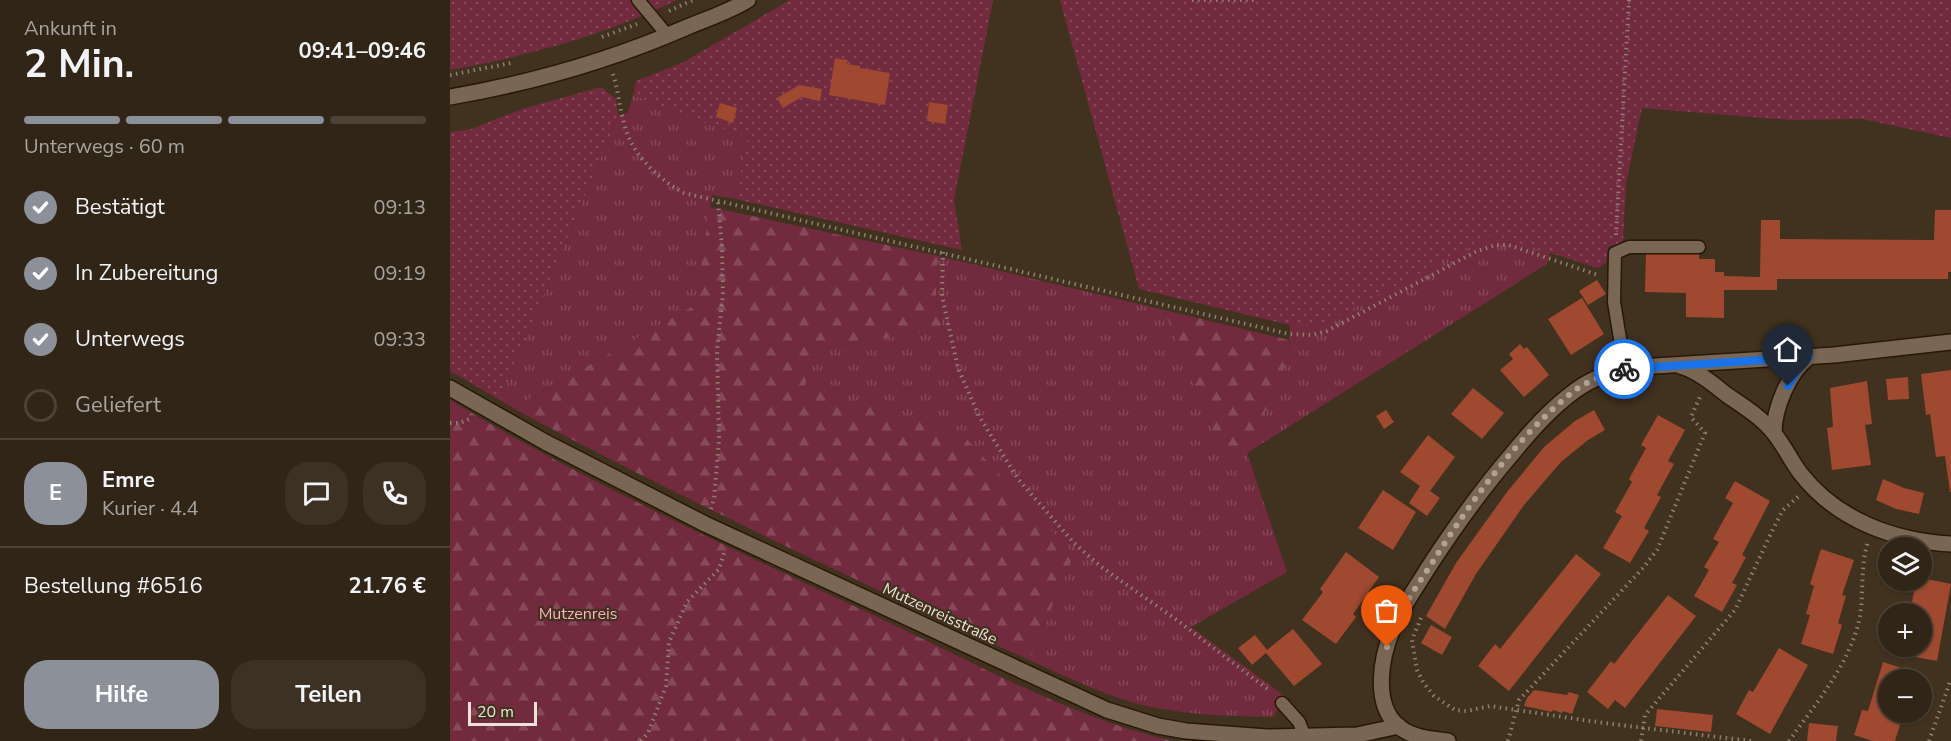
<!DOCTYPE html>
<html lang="de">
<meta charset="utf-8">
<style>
body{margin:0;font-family:"Nunito Sans",sans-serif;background:#3d3124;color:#f1f3f6;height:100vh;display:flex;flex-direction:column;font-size:22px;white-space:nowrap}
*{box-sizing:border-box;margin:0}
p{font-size:20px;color:#a8a5a1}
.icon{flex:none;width:33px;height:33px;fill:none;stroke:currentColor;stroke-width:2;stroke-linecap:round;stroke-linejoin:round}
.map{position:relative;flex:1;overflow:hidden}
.sheet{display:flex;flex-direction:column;background:#312517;width:450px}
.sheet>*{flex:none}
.buttons{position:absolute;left:1428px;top:537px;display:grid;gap:12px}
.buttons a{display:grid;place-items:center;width:54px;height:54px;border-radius:50%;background:#312517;box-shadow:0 2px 4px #0004,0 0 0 2px #4c4236;font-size:30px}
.scale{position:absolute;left:18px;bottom:15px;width:69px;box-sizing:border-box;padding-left:6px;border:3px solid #ece2d7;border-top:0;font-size:16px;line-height:21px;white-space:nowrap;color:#ece2d7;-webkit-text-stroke:4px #41311f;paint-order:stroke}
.pin{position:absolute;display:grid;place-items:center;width:51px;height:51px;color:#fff;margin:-62px -26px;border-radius:50% 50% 50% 0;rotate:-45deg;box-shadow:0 0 6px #0007}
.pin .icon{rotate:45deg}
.courier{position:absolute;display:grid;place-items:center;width:60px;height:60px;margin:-30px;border:4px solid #1a73e8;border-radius:50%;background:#fff;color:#222;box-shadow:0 2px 8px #0007}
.headline em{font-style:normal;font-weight:700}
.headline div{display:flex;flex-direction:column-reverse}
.headline{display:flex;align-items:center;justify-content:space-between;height:102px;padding:0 24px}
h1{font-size:39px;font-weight:700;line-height:45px}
.bar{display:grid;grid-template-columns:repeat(4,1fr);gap:9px 6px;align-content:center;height:72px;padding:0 24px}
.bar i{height:8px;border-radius:4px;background:#4c4236}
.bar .selected{background:#8c9099}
.bar p{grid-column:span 4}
.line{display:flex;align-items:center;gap:15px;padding:0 24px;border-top:2px solid #4c4236}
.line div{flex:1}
.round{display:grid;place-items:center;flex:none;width:63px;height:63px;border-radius:24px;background:#3d3124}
ol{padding:0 24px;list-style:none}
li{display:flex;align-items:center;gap:18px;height:66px}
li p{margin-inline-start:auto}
li .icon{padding:6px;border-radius:50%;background:#8c9099;color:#fff;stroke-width:4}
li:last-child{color:#a8a5a1}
li i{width:33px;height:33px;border:3px solid #4c4236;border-radius:50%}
.cta{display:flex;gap:12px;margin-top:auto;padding:12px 24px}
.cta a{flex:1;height:69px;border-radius:24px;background:#8c9099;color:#fff;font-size:24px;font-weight:700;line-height:69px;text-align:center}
.cta a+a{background:#3d3124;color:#f1f3f6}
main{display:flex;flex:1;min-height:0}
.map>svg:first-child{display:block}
.grass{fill:url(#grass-tufts)}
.forest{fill:url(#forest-firs)}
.garden{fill:url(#garden-dots)}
.building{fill:#9e4930}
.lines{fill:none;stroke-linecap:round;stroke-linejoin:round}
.lane-casing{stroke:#271807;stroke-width:15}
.street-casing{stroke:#271807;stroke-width:18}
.secondary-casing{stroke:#271807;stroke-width:18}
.path{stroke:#8e8172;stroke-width:4;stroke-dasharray:1.5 4.5;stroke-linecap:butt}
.lane{stroke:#796653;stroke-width:12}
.street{stroke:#796653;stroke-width:15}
.secondary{stroke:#796653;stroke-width:15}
.done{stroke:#b0a497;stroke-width:6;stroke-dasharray:0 10.8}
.route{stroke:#1a73e8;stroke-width:8}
.labels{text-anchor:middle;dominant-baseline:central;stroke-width:4.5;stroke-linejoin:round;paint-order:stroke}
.park-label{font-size:16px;fill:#fbb0bf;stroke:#41311f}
.street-label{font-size:16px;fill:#ece2d7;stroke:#41311f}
</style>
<main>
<section class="sheet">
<div class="headline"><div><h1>2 Min.</h1><p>Ankunft in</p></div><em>09:41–09:46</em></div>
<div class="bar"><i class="selected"></i><i class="selected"></i><i class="selected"></i><i></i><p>Unterwegs · 60 m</p></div>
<ol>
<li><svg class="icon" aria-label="check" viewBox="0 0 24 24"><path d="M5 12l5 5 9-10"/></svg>Bestätigt<p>09:13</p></li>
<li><svg class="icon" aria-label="check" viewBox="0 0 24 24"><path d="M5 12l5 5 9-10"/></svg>In Zubereitung<p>09:19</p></li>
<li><svg class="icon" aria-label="check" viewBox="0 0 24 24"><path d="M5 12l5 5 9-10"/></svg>Unterwegs<p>09:33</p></li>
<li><i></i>Geliefert</li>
</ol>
<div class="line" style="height:108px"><b class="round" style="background:#8c9099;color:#fff">E</b><div><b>Emre</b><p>Kurier · 4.4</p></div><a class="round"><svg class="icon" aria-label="chat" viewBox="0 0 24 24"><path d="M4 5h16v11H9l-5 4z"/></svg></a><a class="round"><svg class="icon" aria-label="phone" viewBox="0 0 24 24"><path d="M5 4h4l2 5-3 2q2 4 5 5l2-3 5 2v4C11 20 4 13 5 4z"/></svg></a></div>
<div class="line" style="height:78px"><div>Bestellung #6516</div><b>21.76 €</b></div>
<div class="cta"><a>Hilfe</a><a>Teilen</a></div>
</section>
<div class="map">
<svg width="1501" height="741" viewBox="0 0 1501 741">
<defs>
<pattern id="grass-tufts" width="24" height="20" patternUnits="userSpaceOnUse" patternTransform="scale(1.5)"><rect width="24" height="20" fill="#722a3e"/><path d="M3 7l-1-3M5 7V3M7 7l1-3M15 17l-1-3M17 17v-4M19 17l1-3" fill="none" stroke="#864959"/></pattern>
<pattern id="forest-firs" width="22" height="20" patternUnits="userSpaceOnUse" patternTransform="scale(1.5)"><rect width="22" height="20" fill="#722a3e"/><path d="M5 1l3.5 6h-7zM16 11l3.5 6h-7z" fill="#864959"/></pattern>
<pattern id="garden-dots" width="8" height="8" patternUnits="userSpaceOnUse" patternTransform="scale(1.5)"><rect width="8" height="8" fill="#722a3e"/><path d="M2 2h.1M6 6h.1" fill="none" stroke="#864959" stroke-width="1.8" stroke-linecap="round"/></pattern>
</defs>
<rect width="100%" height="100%" fill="#41311f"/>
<path class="grass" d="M183,95L249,121L298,137L285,199L262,195L245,305L79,399L72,413L50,400L168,116L178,112Z
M1044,234L1100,253L1097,264L797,453L837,572L741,627L836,697L823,717C786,716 749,716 713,709C666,702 622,679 579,660L623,555L355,386L363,350L493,329L486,294L488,256L714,310L766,440L839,357L840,325H870Z"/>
<path class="forest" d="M260,207L488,256L486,294L493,329L363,350L355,386L513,435L624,555L579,660C409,581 237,502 72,413L79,399L245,305Z
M714,310L839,340V357L797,453L766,440Z
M0,400C140,485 290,552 438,622C530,666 622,717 722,741H0Z"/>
<path class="garden" d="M0,0H227C155,35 78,56 0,70Z
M340,0H543L504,200L512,250L285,199L298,137L249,121L183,95L186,81L232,63Z
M610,0H1501V138L1412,119L1340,120L1192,108L1176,183L1173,244L1158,247L1156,263L1148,268L1044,235L870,325H840L689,289Z
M151,87L166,99L168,116L50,400L0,371V132L21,129L72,109Z"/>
<path class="building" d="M385,58L398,60L397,64L410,66V68L440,73L435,105L379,95Z
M349,85L372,89L370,101L352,97L333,108L327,98Z
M479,102L498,105L495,124L477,121Z
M270,103L287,108L283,123L266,117Z
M1485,210H1501V272H1498V279H1327V290H1274V318L1236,317V293L1195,292L1196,253H1249V259H1265V272H1274V276L1310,277L1311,220H1330V239L1484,240Z
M1147,280L1156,294L1138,305L1129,291Z
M1132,298L1154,334L1121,355L1098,319Z
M1070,344L1074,349L1077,347L1099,375L1074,397L1050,370L1063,359L1059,354Z
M1501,370V492H1500L1495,456L1486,457L1480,414L1476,415L1471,374Z
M1458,377L1459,399L1438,400L1436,379Z
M1417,381L1422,424L1415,425L1421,465L1382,470L1377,428L1383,427L1380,388Z
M1023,388L1054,413L1032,439L1001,414Z
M936,410L944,422L934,429L926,416Z
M1144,410L1155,430L1138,440L1111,462L1074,505L1026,574L995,629L976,616L1006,563L1057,492L1094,447L1125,421Z
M1208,415L1235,430L1218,461L1224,464L1207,495L1211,497L1194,528L1199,531L1180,563L1153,548L1172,516L1165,512L1182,482L1179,479L1196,448L1191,445Z
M978,435L1005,457L980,491L990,498L977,516L959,503L970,486L950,472Z
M1433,479L1454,488L1474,493L1469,514L1446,509L1426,500Z
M1285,481L1320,501L1292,555L1296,557L1282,583L1287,585L1272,612L1244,596L1259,570L1254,567L1269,542L1263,539L1283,503L1275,498Z
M933,490L966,512L943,550L908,528Z
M1371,549L1404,560L1392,595L1396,596L1388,623L1392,625L1383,654L1351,644L1360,615L1356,614L1364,586L1360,584Z
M896,552L929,577L903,614L906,617L886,644L852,620L873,592L870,589Z
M1126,554L1151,574L1059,691L1028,666L1045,644L1050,649Z
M1472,578L1501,584L1487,661L1449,654L1450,646H1472V614H1460L1466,580H1472Z
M1218,595L1246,616L1175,708L1165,700L1158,709L1137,692L1161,661L1164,664Z
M981,625L1002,637L992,655L971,643Z
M843,629L872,664L844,686L816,653L802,665L788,648L805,635L817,650Z
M1329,648L1358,665L1320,734L1286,714L1299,690L1303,692Z
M1433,662L1467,673L1465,680H1438V712H1454L1445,741H1423L1404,735L1412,710L1418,711Z
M1084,690L1117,695L1119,692L1129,695L1122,714L1113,711L1112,713L1103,710L1102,712L1074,706L1077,698Z
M1207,709L1263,715L1261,732L1205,726Z
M1359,723L1388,726L1386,741H1357Z"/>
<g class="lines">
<defs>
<path id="lane" d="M188,0L218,36
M1175,369L1164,302L1165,253L1179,247H1249
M832,703L849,722L855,737"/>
<path id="street" d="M1230,366C1248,371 1263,384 1277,395C1293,406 1311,417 1323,432C1334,445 1341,461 1351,474C1387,520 1444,541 1501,544
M0,388L95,442L255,524L657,710L708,726L736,731L817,737L907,735L949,726
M1324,433C1324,408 1339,372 1359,357
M998,741C981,739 961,738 947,725C923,703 931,658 942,631C951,608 966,588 978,568C1004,528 1031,490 1062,454C1081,431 1101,408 1126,390C1144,377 1167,370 1189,367L1384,355L1501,342"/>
<path id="secondary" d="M0,97C81,83 159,61 235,28C256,19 279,12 298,0"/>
</defs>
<use href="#lane" class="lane-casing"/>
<use href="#street" class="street-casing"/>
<use href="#secondary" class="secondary-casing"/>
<path class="path" d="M742,0H807
M219,11L243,0
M152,37L187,24
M163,74C169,93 170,114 177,133C186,158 211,181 234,193L839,334L862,335L877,331L1027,251L1046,245H1059L1148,275
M0,75L61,63
M1166,235L1179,0
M493,252L492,296L508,368L529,416L568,479L624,543L650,566L724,618L820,691
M0,423H10L19,419
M261,509L264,499L269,440L267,350L273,294L272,247L268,202
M971,618L962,640L967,670L973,682L984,696L1005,710L1017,711L1040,706L1154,723L1301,741
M191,741L198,733L216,686L219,642L237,602L269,569L274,553
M1058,741L1069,700L1193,568L1207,550L1255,433L1241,417L1250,397
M1191,741L1195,715L1285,610L1323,529L1333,510L1349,496
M1339,741C1366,703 1401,663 1410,616C1414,592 1410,566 1418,542
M1479,741L1501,679"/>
<use href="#lane" class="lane"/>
<use href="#street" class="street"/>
<use href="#secondary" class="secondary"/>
</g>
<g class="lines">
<path class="done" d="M937,647C946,616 964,590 982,563C1019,504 1069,434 1124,391C1139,380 1157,374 1174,369"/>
<path class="route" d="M1174,369L1359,357L1351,365L1338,386"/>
</g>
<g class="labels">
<g class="park-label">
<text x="128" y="614">Mutzenreis</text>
</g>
<g class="street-label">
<text transform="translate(490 614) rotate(25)">Mutzenreisstraße</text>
</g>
</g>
</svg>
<div class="buttons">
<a><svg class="icon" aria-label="layers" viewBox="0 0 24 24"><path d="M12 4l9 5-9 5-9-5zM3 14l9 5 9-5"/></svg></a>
<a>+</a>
<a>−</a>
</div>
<div class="scale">20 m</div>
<div class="pin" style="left:937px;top:647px;background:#ea580c"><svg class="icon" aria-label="bag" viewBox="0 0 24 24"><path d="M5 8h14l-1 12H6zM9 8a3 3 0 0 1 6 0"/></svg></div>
<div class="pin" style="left:1338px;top:386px;background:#1f2937"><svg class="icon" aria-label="home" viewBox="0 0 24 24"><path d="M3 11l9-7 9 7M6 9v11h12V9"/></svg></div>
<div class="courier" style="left:1174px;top:369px"><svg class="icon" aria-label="bike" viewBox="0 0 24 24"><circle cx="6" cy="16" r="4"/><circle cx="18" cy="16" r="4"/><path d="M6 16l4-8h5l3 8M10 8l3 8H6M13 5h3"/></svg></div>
</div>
</main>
